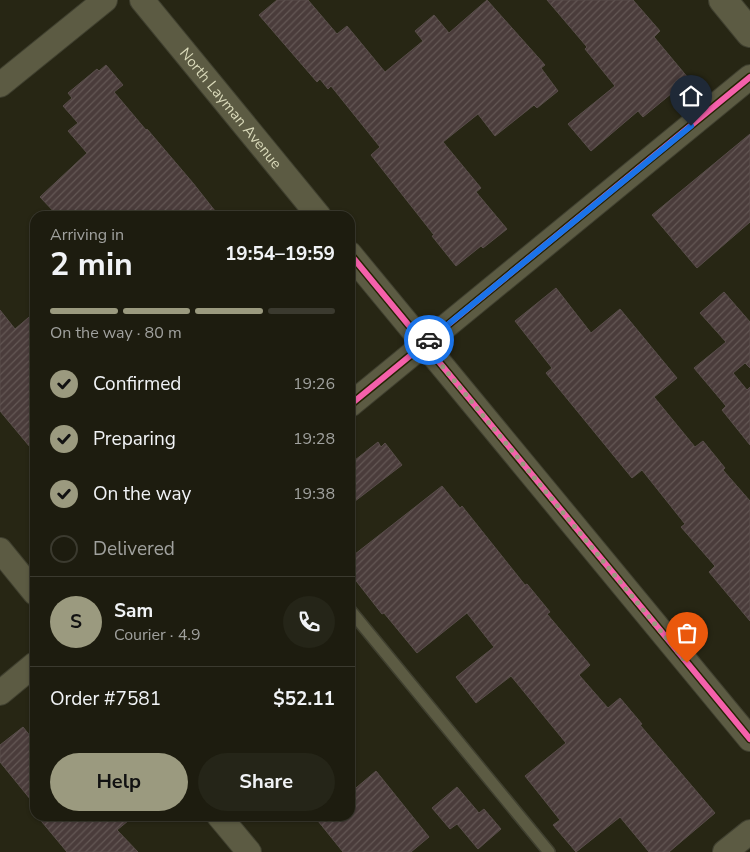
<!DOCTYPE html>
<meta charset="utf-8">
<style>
body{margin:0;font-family:"Nunito Sans",sans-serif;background:#252518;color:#f1f3f6;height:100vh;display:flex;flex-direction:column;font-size:19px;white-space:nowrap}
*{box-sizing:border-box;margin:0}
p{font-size:16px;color:#a0a19e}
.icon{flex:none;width:28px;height:28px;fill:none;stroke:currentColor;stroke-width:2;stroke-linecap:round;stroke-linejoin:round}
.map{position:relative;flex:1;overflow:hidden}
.panel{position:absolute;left:30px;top:211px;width:325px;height:610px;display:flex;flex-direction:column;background:#1d1c0f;border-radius:15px;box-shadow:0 1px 4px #0004,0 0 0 1px #3b3a2f}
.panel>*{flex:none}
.pin{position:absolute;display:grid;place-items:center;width:42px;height:42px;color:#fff;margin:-51px -21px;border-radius:50% 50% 50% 0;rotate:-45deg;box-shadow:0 0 5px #0007}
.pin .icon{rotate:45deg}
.courier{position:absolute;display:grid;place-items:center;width:50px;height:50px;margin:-25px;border:4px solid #1a73e8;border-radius:50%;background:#fff;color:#222;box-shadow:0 1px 6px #0007}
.headline em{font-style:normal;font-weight:700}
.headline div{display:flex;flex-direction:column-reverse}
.headline{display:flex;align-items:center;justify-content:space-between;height:85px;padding:0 20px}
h1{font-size:32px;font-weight:700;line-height:38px}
.bar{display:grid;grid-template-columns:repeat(4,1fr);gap:8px 5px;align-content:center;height:60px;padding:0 20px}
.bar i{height:6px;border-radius:4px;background:#3b3a2f}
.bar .active{background:#9b9a7f}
.bar p{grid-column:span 4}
.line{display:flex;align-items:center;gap:12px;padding:0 20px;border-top:1px solid #3b3a2f}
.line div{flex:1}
.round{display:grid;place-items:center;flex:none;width:52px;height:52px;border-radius:26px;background:#252518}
ol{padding:0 20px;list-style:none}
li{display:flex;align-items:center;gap:15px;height:55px}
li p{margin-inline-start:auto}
li .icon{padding:5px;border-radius:50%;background:#9b9a7f;color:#111;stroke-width:4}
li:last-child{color:#a0a19e}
li i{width:28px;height:28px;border:2px solid #3b3a2f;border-radius:50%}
.button{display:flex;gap:10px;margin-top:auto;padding:10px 20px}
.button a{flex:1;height:58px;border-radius:30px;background:#9b9a7f;color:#111;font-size:20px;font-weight:700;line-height:58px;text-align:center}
.button a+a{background:#252518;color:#f1f3f6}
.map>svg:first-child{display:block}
.building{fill:url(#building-hatch);stroke:#584d4a}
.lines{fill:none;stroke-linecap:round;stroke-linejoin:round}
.service-casing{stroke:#404030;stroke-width:14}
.minor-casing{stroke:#404030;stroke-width:26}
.tertiary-casing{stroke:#404030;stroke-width:30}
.service{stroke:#5c5b43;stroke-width:11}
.minor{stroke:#5c5b43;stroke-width:24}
.tertiary{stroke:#5c5b43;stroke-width:28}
.cycleway-casing{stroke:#252403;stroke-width:9}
.cycleway{stroke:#f560ab;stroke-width:6}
.done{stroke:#9b9a7f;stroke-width:5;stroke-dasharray:0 9}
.route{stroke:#1a73e8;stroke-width:6}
.labels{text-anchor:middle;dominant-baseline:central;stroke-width:5;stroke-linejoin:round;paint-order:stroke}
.street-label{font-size:15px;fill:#d9d9b9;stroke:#252403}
</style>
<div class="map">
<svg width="750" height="852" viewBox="0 0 750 852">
<defs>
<pattern id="building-hatch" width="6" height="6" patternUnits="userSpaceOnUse" patternTransform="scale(1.25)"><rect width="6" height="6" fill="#4a3c3b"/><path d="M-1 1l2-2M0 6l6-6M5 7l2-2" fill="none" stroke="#645855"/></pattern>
</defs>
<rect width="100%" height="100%" fill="#272614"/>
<path class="building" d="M277,0H308L337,34L347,26L385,72L423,41L415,31L434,15L449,33L487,0L545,65L541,68L558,91L537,108L534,105L495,136L478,114L443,142L481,188L476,192L507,229L483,248L481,246L456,266L432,236L434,235L371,155L380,147L331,86L328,89L320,79L317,82L259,15Z
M547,0H633L660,31L654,37L689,79L643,117L638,111L591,151L568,124L615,86L585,49L587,47Z
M106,65L123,85L114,92L146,130L147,129L193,183L219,216H58L40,197L87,153L68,131L78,123L63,106L72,98L68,93L97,69L99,71Z
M750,134V222L697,268L652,215Z
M556,288L591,333L620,309L677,378L654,397L695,447L703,441L725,468L723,470L750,501V621L709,572L715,566L681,527L685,524L642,470L632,478L546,373L552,368L515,321Z
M724,292L750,322V368L745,363L733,373L747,390L750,387V445L722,410L726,406L694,368L726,342L700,313Z
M0,310L15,329L35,312V453L0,411Z
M378,442L381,447L385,443L402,465L350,505V464Z
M442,486L460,508L462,506L525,585L527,584L550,612L547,614L590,665L579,675L608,708L620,698L642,724L640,725L715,813L669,852H649L620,817L576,852L553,825L560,820L525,776L566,743L511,676L476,703L456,677L494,647L467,613L417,653L384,613L382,614L350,573V558Z
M23,727L35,742V805L0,762V745Z
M376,771L429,837L411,852H343L314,816H350V793Z
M457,787L479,813L484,809L501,829L478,849L457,824L450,829L432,808Z
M37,816H134L117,830L138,852H67Z"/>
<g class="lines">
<defs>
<path id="service" d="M350,610L549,852"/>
<g id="minor">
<path id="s1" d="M142,0L319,216"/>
<path d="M0,85L105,0"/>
<path d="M350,254L750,739"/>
<path d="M350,405L750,77"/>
<path d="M0,550L35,593"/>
<path d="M0,693L35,664"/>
<path d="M219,816L249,852"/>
<path d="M725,852L750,832"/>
</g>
<path id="tertiary" d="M723,0L750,33"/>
</defs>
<use href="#service" class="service-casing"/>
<use href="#minor" class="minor-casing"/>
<use href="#tertiary" class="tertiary-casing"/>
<use href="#service" class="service"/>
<use href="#minor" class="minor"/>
<use href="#tertiary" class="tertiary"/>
<defs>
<path id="cycleway" d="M350,254L750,739
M350,405L750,77"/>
</defs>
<use href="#cycleway" class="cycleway-casing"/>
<use href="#cycleway" class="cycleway"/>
</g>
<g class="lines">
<path class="done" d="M429,340L424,344L687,663"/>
<path class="route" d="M429,340L691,126"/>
</g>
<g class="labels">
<g class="street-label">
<text stroke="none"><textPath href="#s1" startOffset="140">North Layman Avenue</textPath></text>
</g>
</g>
</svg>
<div class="pin" style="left:687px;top:663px;background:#ea580c"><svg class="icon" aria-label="bag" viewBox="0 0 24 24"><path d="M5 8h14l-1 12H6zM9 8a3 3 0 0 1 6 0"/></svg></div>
<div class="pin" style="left:691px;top:126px;background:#1f2937"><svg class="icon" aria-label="home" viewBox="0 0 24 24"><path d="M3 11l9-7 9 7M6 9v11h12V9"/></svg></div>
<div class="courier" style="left:429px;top:340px"><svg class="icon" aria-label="car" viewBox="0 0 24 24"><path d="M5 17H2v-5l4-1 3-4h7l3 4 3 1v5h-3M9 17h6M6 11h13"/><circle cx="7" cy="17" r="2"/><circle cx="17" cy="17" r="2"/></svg></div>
<section class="panel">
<div class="headline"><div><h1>2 min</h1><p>Arriving in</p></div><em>19:54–19:59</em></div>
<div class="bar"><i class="active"></i><i class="active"></i><i class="active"></i><i></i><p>On the way · 80 m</p></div>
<ol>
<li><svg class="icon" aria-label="check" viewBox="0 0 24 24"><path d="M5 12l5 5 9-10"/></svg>Confirmed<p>19:26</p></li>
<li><svg class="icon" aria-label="check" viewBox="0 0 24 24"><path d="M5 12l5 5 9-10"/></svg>Preparing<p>19:28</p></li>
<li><svg class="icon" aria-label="check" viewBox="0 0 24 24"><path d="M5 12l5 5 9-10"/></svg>On the way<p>19:38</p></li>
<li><i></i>Delivered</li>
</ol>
<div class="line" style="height:90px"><b class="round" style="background:#9b9a7f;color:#111">S</b><div><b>Sam</b><p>Courier · 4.9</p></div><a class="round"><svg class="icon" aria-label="phone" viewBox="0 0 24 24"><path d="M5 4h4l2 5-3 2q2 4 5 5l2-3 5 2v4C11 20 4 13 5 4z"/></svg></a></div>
<div class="line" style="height:65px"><div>Order #7581</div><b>$52.11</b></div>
<div class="button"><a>Help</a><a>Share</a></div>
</section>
</div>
